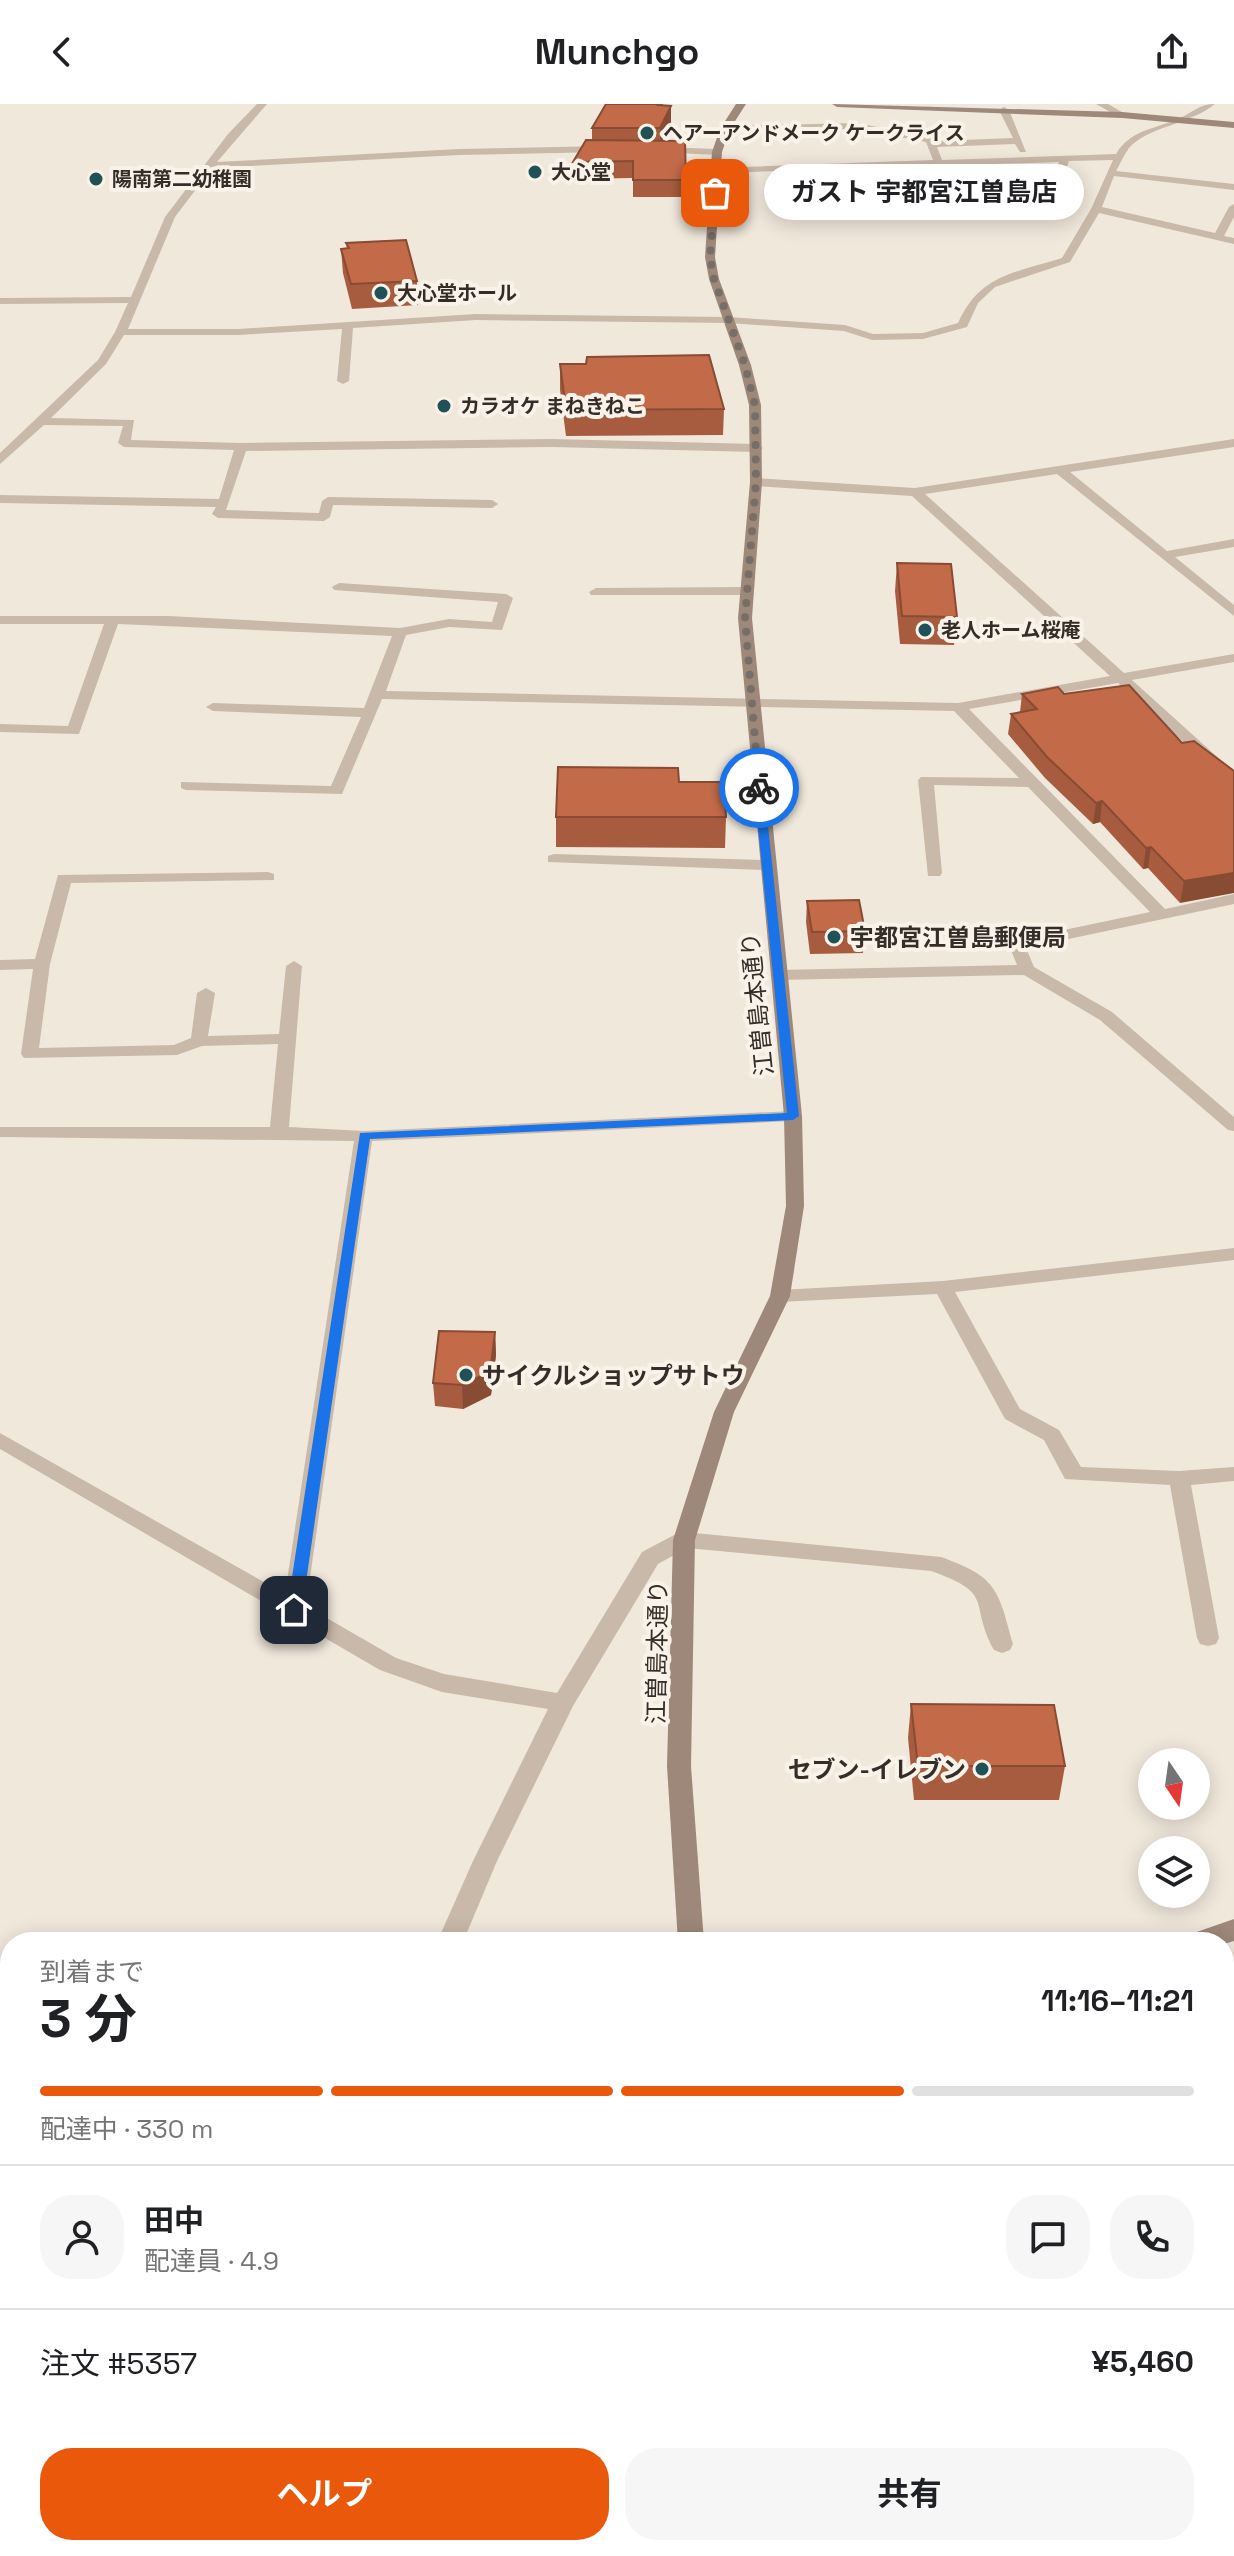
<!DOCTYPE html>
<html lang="ja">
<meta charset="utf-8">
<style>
body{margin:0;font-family:"Space Grotesk","Noto Sans JP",sans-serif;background:#f6f6f6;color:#202124;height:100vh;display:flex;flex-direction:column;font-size:30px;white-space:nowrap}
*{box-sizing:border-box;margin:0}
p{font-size:26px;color:#757577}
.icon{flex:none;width:44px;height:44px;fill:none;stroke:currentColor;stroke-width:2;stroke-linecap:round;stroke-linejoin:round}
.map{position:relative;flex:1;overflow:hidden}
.drawer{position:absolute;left:0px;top:1828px;width:1234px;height:624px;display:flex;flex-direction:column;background:#fff;border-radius:32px 32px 0 0;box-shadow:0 4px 20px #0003}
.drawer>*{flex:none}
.needle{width:52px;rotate:167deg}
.buttons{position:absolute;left:1138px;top:1644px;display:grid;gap:16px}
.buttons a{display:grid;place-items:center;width:72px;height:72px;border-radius:50%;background:#fff;box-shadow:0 4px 20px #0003;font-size:40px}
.pin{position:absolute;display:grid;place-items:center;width:68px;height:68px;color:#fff;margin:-34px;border-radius:16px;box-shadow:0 4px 12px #0006}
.courier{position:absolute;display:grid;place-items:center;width:80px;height:80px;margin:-40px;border:6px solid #1a73e8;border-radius:50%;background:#fff;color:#222;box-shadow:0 2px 10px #0007}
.bubble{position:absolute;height:56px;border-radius:28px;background:#fff;box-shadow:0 4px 20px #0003;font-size:26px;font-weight:700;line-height:56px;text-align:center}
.summary em{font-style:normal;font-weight:700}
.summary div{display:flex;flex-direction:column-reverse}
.summary{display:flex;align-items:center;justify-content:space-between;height:136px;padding:0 40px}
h1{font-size:52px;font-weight:700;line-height:60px}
.bar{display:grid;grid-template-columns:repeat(4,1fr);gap:12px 8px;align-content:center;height:96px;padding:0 40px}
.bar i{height:10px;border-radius:6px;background:#e0e0e0}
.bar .active{background:#ea580c}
.bar p{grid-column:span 4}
.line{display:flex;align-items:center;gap:20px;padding:0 40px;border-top:2px solid #e0e0e0}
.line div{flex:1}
.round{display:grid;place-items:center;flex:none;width:84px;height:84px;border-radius:32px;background:#f6f6f6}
.button{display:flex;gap:16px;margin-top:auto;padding:16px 40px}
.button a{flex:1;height:92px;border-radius:32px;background:#ea580c;color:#fff;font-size:32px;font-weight:700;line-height:92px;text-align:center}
.button a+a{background:#f6f6f6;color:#202124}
header{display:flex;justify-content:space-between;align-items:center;height:104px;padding:0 40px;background:#fff;font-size:36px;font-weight:700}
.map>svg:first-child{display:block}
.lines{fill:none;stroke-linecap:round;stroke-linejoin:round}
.street{fill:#c9b9a9;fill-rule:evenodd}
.secondary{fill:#9d887a;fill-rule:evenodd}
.wall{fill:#a85c3f}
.shaded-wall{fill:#884b33}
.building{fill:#c36b49;stroke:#884b33;stroke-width:2}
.route{fill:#1a73e8}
.done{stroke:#776e67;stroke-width:8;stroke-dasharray:0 14.4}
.poi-dot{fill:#1f5157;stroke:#f9f2e9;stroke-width:3}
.labels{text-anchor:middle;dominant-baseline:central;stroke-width:8;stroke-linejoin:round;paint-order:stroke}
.far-poi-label{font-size:20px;font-weight:bold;fill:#362d28;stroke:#f9f2e9;text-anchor:start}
.poi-label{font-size:24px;font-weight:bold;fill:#362d28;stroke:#f9f2e9;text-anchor:start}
.street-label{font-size:24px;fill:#362d28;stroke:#f9f2e9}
</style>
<header><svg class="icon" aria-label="back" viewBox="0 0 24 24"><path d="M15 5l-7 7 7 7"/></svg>Munchgo<svg class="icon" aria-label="share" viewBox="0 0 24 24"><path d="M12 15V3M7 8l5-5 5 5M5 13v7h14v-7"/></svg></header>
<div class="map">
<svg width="1234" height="2452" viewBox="0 0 1234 2452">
<rect width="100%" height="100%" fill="#f1e8dc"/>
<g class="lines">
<path class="street" d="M257,0H267L217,58L459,45L605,42L610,45L605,48L459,51L212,64L175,113L128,225H238L476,210L729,213L845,221L873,230L923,229L958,219C980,170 1015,169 1062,154L1091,105L1113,56L1069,57L1057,92L1052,95L1047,92L1059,58L716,69L713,64L933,56L926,38L856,25L722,27L725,22L856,19L930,33L935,37L1013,34L999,6L1004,3L1009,6L1026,48H1020L1015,40L937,43L942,56L1116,50C1131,25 1156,25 1180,14C1193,8 1200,0 1215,0C1191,20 1147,23 1129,44C1124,51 1120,60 1116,67L1234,80V86L1114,72L1102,103L1215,129L1229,103L1234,100V113L1224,132L1234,134V140L1099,109L1070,158L995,183L978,199L967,223L923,235L872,236L844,227L729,219L476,216L353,224L349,277L343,280L337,277L342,225L238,231H124L106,260L51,314L134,316L131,336L241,339L552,335L757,340L763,344L757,348L552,343L246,347L226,406L319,409L322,397L328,393L492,396L498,400L492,404L333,401L330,413L324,417L218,414L212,410L216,403L0,399V391L219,395L234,346L124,343L118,339L123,322L44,321L0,360V349L98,256L115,228L128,199L0,200V194L131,193L165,113L228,30Z
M1096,0H1108L1127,11L1119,13Z
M661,43L717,45L722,48L717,51L658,48Z
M1234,335V343L1070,368L1167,447L1234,435V443L1175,453L1234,501V512L1057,370L925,390L1124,569L1234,550V558L1132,576L1234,668V681L1229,679L1118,579L969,605L1165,805L1234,790V800L1026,844L1034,863L1112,908L1234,1013V1027L1228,1026L1100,916L1024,871L778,876L770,871L778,866L1017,861L1009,841L1011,837L1150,808L1028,683L934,681L942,769L940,772H928L918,676L921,673L1019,674L954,607L382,595L342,690L186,686L181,684V678L331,682L361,613L213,607L206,603L213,599L364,604L392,532L118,520L79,630L0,628V620L68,622L104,520H0V512H168L400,524L449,515L492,518L498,498L334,486L332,483L339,479L506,490L513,494L502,526L449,523L406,531L386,587L958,599L1110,572L912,392L756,382L750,378L756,374L915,384Z
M596,484L746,483L753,487L746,491H591L589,488Z
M554,750L767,756L775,761L767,766L548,758V752Z
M268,768L274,770V776L71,779L50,860L39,944L174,941L191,934L197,889L206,884L215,889L208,932L279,930L286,862L294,857L302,862L289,1023L364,1027L793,1007L802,1012L793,1017L372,1037L306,1502L396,1554L444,1570L557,1589L642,1448L676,1430L684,1428L941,1453C997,1473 998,1485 1013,1540L1010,1546L1002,1549L994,1546C968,1499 997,1490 931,1467L687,1444L658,1460L573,1602L497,1757L463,1838H437L473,1757L548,1605L442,1588L380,1566L0,1345V1329L285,1490L354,1037L0,1033V1023H270L278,940L202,942L177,951L24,954L21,950L33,865L0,866V856L35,855L58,771Z
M1234,1144V1156L955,1188L1020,1305L1059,1326L1081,1363L1179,1367L1234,1363V1377L1191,1381L1219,1534L1216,1540L1208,1542L1200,1540L1197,1534L1170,1381L1065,1375L1044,1336L1005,1315L937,1190L780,1198L770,1192L780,1186L943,1177Z
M478,2442H508L511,2452H481Z
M873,2442H903L907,2452H877Z"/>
<path class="secondary" d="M736,0H746L730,25L722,48L715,153L719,175L751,261L761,301L762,378L752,514L802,1012L804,1102L790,1192L734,1308L695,1436L691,1662L704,1838H678L667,1662L673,1436L714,1308L770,1192L786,1102L784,1012L738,514L750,378L749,301L739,261L709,175L705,153L712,48L720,25Z
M832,0L1122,8L1234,18V24L1122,14L837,3Z
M1234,1815V1837L1224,1840L1184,1838L1188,1831Z
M10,2197V2225L0,2229V2201Z
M10,2271V2299L0,2302V2274Z"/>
</g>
<path class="wall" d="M606,0H663L671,19L662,37L686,76V93H633V74L573,75V58L592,36V24Z
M346,139L417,177L418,201L352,205L343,169L341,145H347Z
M560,260L724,305L723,331L566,332L560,286Z
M897,459L957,513L954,541L900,540L895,487Z
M1022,590H1064L1182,639L1234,667L1180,799L1148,764L1143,765L1100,718L1093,720L1045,674L1008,630L1011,610L1020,608Z
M679,678L726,713L725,744L556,743V713Z
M807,797L865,827L863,849L810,850L806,818Z
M495,1228L496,1251L491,1291L463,1305L435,1302L433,1279Z
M911,1600L1065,1662L1059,1696H914L908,1634Z"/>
<path class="shaded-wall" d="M671,2V19L660,41V24Z
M1102,697L1100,718L1093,720L1096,699Z
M1151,743L1148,764L1143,765L1146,744Z
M1234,769V789L1180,799L1184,777Z
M495,1228L496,1251L491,1291L463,1305L462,1281Z"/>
<path class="building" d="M606,0H659L658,1L671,2L660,24H592Z
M586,36L685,37L686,76H633V57L573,58Z
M406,136L417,177L351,180L341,145L349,144L346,139Z
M709,251L724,305L566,306L560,260H586L587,253Z
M897,459L951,460L957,513L902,512Z
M1129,581L1182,639L1194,637L1234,667V769L1184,777L1151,743L1146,744L1102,697L1096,699L1047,653L1011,610L1037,605L1022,590L1058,583L1064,590Z
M558,663L678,664L679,678H724L726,713H556Z
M859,796L865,827L812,828L807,797Z
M439,1227L495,1228L490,1268L462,1281L433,1279Z
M911,1600L1054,1601L1065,1662H918Z"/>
<path class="route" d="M759,681L764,684L799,1012L793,1016L370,1035L302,1506L300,1510H289L287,1506L360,1029L787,1009L754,684Z"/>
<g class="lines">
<path class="done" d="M715,89L710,153L714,175L745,261L755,301L756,378L745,514L759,684"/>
</g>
<g class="poi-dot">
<circle cx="647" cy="29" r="8"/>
<circle cx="535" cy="68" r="8"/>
<circle cx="96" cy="75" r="8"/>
<circle cx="381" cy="189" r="8"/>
<circle cx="444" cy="302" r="8"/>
<circle cx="925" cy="526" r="8"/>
<circle cx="834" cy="833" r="8"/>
<circle cx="466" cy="1271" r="8"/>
<circle cx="982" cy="1665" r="8"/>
</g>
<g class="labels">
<g class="far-poi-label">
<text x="663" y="29">ヘアーアンドメーク ケークライス</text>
<text x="551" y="68">大心堂</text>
<text x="112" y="75">陽南第二幼稚園</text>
<text x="397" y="189">大心堂ホール</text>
<text x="460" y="302">カラオケ まねきねこ</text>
<text x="941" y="526">老人ホーム桜庵</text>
</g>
<g class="poi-label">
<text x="850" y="833">宇都宮江曽島郵便局</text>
<text x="482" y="1271">サイクルショップサトウ</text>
<text x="966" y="1665" text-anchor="end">セブン-イレブン</text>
</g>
<g class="street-label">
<text transform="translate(757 900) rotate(-96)">江曽島本通り</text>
<text transform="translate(657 1548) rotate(-89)">江曽島本通り</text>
</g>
</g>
</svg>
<div class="buttons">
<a><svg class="needle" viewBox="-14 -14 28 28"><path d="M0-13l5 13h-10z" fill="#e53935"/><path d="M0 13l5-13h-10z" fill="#757577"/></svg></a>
<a><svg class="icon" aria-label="layers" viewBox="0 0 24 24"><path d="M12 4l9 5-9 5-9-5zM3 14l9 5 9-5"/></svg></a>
</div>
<div class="pin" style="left:715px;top:89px;background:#ea580c"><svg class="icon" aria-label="bag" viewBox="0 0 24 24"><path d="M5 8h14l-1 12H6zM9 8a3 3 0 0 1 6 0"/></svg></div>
<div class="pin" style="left:294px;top:1506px;background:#1f2937"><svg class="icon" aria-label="home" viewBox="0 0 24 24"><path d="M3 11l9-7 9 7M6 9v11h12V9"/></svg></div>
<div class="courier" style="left:759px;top:684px"><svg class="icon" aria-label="bike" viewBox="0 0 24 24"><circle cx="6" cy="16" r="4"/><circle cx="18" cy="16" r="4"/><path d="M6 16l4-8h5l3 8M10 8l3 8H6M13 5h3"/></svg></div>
<div class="bubble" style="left:764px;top:60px;width:320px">ガスト 宇都宮江曽島店</div>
<section class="drawer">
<div class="summary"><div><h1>3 分</h1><p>到着まで</p></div><em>11:16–11:21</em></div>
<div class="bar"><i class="active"></i><i class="active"></i><i class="active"></i><i></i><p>配達中 · 330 m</p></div>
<div class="line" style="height:144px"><a class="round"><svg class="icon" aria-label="person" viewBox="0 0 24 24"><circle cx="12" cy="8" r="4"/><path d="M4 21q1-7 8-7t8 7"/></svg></a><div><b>田中</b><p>配達員 · 4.9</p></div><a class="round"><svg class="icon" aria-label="chat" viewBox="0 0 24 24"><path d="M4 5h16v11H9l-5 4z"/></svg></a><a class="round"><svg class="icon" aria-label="phone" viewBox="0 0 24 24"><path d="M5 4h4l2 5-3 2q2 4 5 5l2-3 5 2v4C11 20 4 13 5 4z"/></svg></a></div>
<div class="line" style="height:104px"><div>注文 #5357</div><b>¥5,460</b></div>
<div class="button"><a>ヘルプ</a><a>共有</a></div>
</section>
</div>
